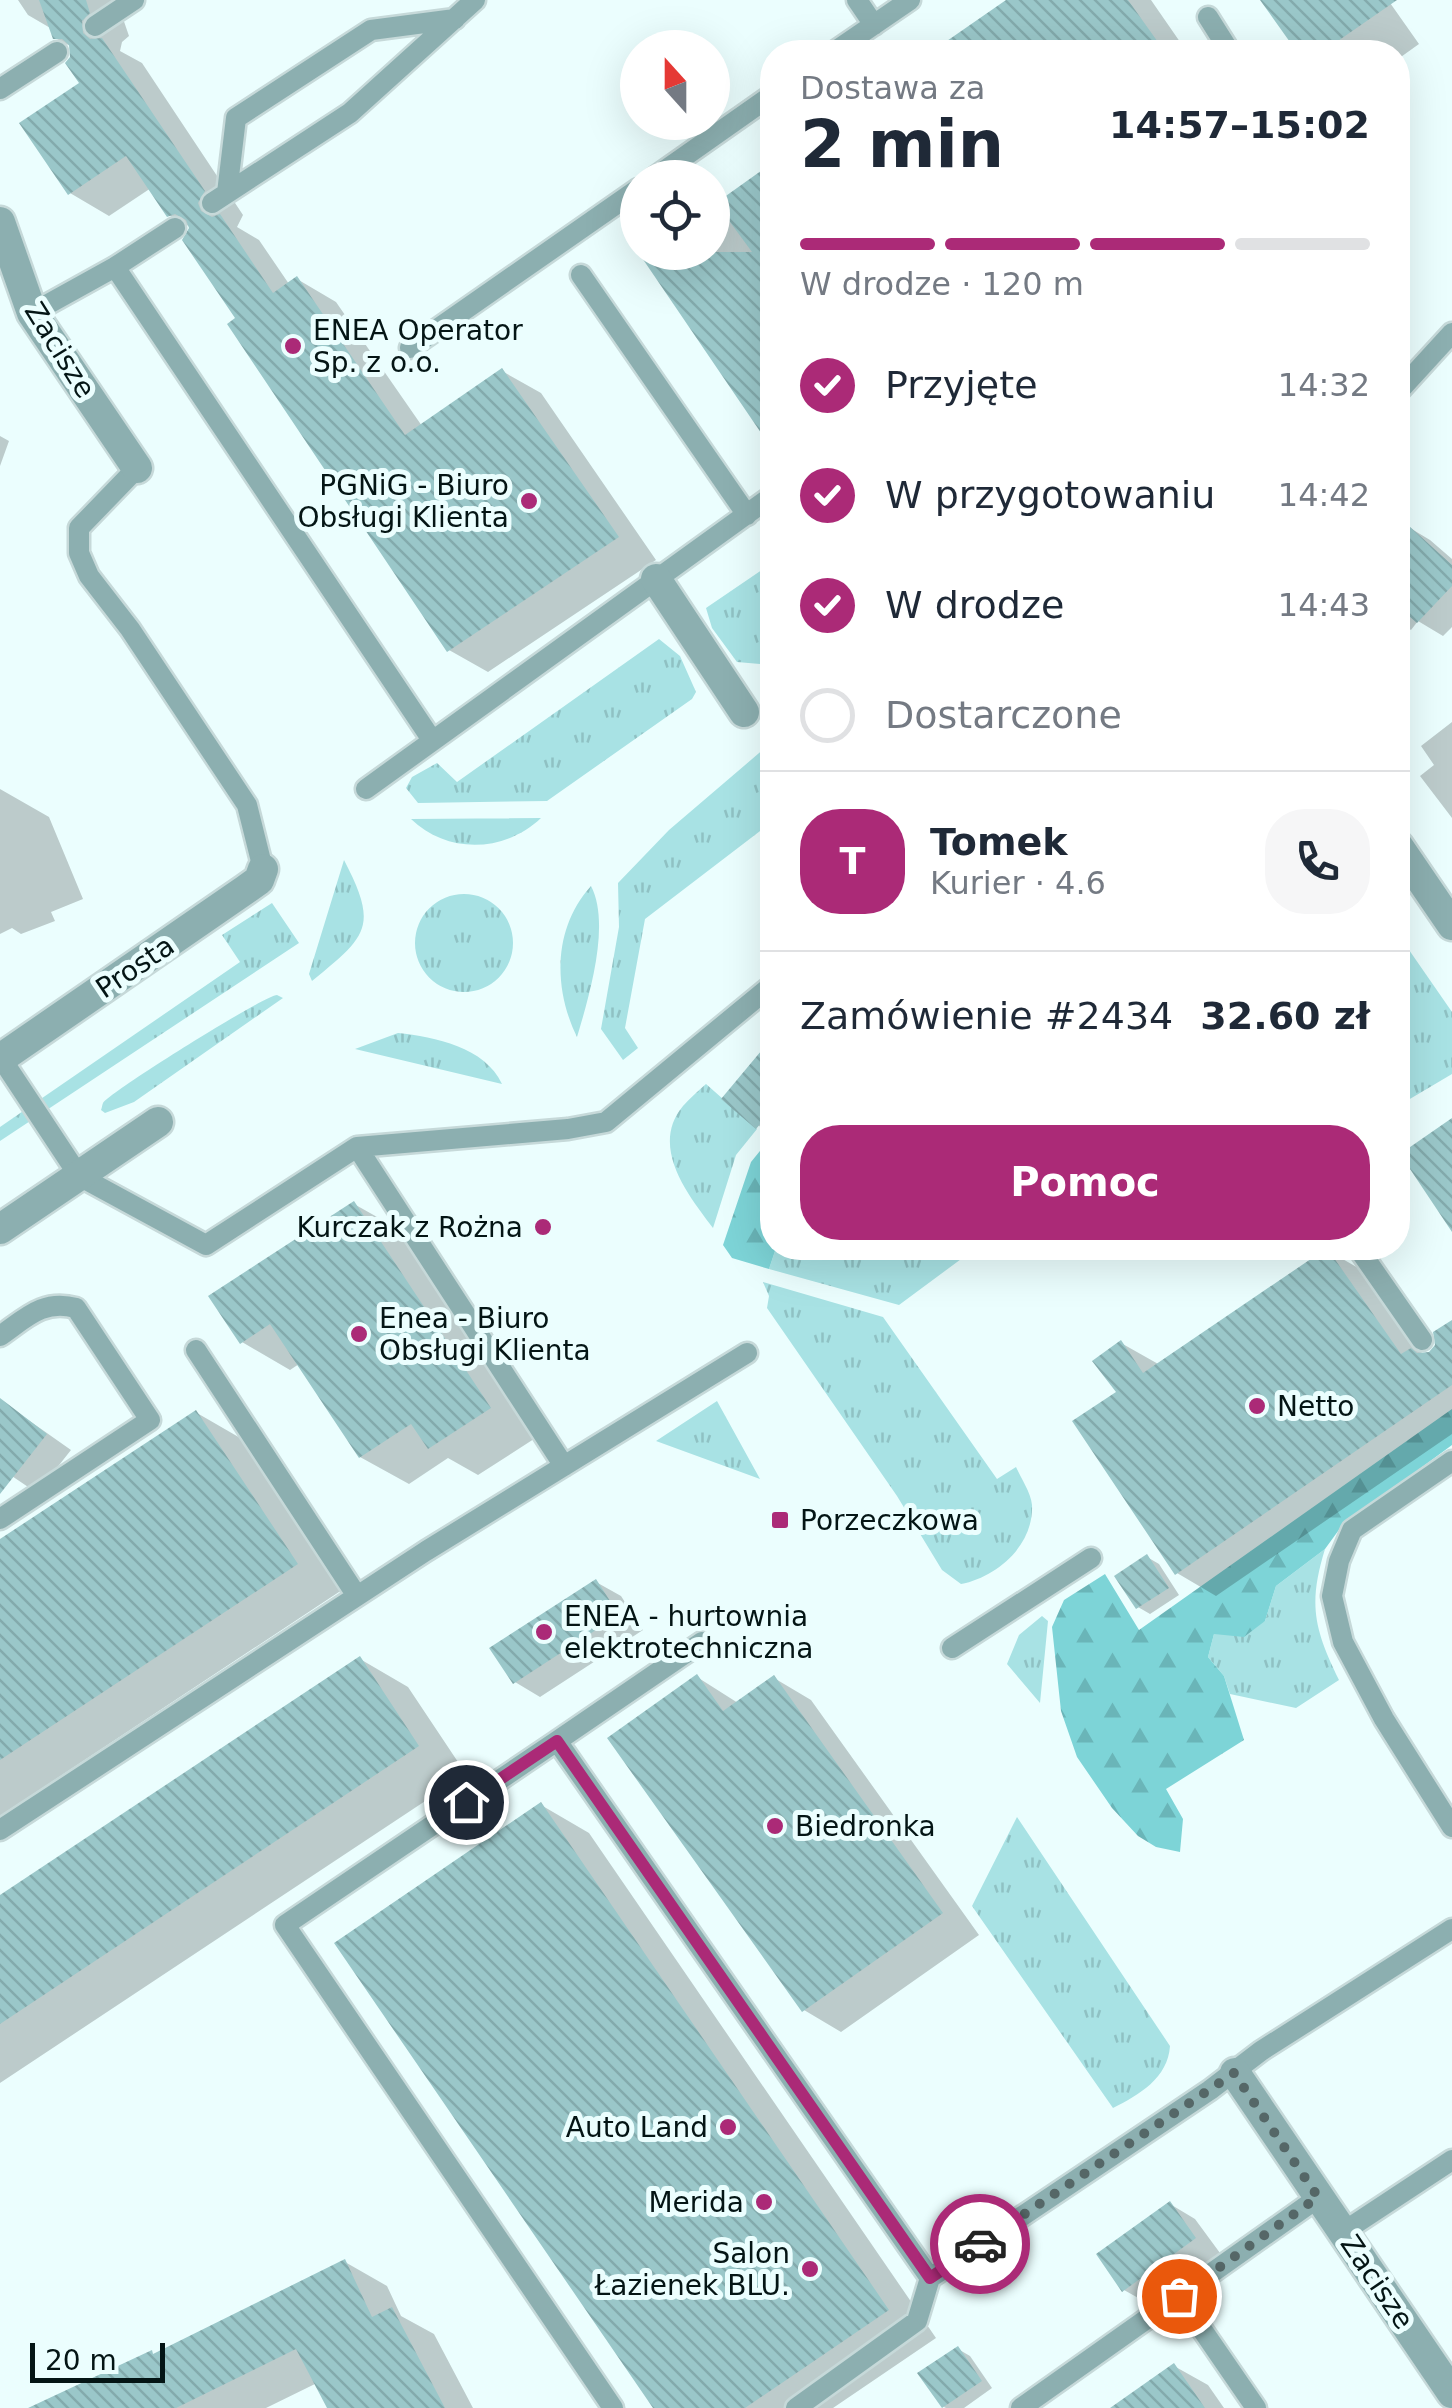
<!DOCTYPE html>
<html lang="pl">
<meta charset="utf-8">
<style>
body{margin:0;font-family:"DejaVu Sans",sans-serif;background:#f6f6f7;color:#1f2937;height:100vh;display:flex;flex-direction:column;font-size:38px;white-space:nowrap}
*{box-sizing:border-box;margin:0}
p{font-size:32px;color:#747a83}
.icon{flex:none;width:55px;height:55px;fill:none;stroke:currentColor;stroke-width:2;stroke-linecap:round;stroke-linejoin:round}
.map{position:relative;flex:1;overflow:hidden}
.drawer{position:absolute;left:760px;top:40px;width:650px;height:1220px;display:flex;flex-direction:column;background:#fff;border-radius:40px;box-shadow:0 10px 40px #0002}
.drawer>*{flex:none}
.needle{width:65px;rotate:339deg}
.buttons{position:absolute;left:620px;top:30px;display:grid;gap:20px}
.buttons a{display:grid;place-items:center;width:110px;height:110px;border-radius:50%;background:#fff;box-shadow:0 10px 40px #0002;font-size:50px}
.scale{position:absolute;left:30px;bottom:25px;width:135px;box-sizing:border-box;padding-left:10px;border:5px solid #041515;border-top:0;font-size:28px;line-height:35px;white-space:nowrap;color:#041515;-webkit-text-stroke:8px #ebfefe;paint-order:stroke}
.pin{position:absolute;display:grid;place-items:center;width:85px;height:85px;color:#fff;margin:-42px;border:5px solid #fff;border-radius:50%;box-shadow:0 2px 10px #0007}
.courier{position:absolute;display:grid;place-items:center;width:100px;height:100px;margin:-50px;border:8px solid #ab2a77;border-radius:50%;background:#fff;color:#222;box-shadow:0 2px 12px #0007}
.summary em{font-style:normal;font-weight:800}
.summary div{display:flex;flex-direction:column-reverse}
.summary{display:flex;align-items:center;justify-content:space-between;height:170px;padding:0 40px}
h1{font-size:65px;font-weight:800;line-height:75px}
.bar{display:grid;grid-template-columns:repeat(4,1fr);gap:15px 10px;align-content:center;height:120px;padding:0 40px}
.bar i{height:12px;border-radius:8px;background:#e0e1e3}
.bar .active{background:#ab2a77}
.bar p{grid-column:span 4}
.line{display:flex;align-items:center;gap:25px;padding:0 40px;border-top:2px solid #e0e1e3}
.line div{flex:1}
.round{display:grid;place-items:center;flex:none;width:105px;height:105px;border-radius:40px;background:#f6f6f7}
ol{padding:0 40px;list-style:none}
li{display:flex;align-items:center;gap:30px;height:110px}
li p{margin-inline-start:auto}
li .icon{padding:10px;border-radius:50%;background:#ab2a77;color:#fff;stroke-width:4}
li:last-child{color:#747a83}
li i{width:55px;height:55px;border:5px solid #e0e1e3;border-radius:50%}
.primary-button{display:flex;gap:20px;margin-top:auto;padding:20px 40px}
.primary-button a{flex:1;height:115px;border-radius:40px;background:#ab2a77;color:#fff;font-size:40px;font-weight:800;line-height:115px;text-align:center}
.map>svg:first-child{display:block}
.grass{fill:url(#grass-tufts)}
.forest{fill:url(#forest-firs)}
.shadow{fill:#0003}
.building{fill:url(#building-back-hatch)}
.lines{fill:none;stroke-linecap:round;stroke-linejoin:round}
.service-casing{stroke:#c6d9d9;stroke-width:25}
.minor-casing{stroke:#c6d9d9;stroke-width:35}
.tertiary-casing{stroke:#c6d9d9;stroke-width:35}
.service{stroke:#8cafb0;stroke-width:20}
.minor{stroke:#8cafb0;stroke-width:30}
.tertiary{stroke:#8cafb0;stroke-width:30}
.done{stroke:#556767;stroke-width:10;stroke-dasharray:0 18}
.route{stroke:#ab2a77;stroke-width:12}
.poi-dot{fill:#ab2a77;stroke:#ebfefe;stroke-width:4}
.labels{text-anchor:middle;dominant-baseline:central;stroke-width:10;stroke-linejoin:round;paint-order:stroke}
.poi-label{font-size:28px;fill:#041515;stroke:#ebfefe;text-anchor:start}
.street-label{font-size:28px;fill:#041515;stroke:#ebfefe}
</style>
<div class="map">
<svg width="1452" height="2408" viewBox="0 0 1452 2408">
<defs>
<pattern id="grass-tufts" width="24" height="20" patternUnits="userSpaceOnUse" patternTransform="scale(2.5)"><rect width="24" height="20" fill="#a8e2e4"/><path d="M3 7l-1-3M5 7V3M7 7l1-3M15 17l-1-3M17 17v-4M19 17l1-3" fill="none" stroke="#8fc1c3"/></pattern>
<pattern id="forest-firs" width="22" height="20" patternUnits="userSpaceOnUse" patternTransform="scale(2.5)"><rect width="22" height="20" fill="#7dd4d7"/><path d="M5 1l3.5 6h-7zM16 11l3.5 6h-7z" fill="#6ab5b8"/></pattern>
<pattern id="building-back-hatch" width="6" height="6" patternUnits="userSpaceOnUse" patternTransform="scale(2.5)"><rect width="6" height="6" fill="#9ac7c9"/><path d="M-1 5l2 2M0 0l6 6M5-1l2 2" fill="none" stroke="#83aaac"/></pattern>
</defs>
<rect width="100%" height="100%" fill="#ebfefe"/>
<path class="grass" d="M772,563V655L760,664L737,662L712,628L706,608Z
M659,639L680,656L696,692L692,699L547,801L418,803L406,788L412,777L437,763L457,782Z
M772,742V822L645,919L625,1028L638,1048L623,1060L601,1029L619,927L618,883L669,830Z
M541,818C504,853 447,854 411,819Z
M344,860C379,927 367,936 312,981L309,974Z
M591,886C611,924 589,997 577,1037C553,988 553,928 591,886Z
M415 943a49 49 0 1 1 98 0a49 49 0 1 1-98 0Z
M272,903L299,943L0,1141V1127L240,962L222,935Z
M1398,934L1452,1012V1074L1398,1106Z
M277,995L283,998L134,1102L105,1113L101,1110C102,1108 102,1105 103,1103C110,1092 263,996 277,995Z
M398,1033C435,1037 485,1047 502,1084L355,1049Z
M706,1084L757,1129L736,1155L713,1228C689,1196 649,1147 683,1106C690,1098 698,1091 706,1084Z
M776,1248H976L899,1305L769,1269Z
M763,1282L883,1317L997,1479L1016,1467C1021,1478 1031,1493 1032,1505C1034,1545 997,1577 961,1584L942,1570L897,1496L767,1308L769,1296Z
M717,1401L760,1479L656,1441Z
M1325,1549C1308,1604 1314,1629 1339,1680L1296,1708L1230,1694L1224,1676L1208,1657L1214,1634L1265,1621L1276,1586Z
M1042,1616L1048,1621L1040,1703L1007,1664L1019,1635Z
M1017,1817L1170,2046C1168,2078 1139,2095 1113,2108L972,1906Z"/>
<path class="forest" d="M772,1136V1248H776L769,1269L732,1258L723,1245L751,1162Z
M1452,1409V1445L1341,1527L1325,1549L1276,1586L1265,1621L1244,1637L1214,1634L1208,1657L1224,1676L1244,1740L1166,1789L1183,1819L1180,1852L1156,1847L1138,1836L1112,1808L1077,1757L1061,1711L1052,1627L1064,1600L1105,1574L1139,1630Z"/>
<path class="shadow" d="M18,0H125L118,4L129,36L122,42L120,51L142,63L243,215L237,227L259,240L289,284L297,279L336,302L422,426L502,371L541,393L656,560L488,672L449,650L238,319L192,228L169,215L151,188L109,216L70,193L83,84L72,58V47L55,38L52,29L28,15Z
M1010,0H1151L1187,52H935Z
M1264,0H1388L1419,44L1398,59V52H1300Z
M772,166V438L765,433L712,252V208Z
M0,436L9,441L0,466Z
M1405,525L1430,540L1452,559V627L1443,636L1418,621L1411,630L1398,622V533Z
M1452,722V818L1420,776L1434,765L1421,746Z
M0,789L49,817L83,899L51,912L55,921L21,934L12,928L0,934Z
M772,1042V1136L724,1098Z
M354,1204L402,1231L537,1437L478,1475L448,1458L409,1484L360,1457L299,1364L290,1370L242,1342Z
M1327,1250L1367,1273L1424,1356L1432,1353L1452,1323V1434L1216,1596L1177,1573L1119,1393L1121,1343L1160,1365Z
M0,1400L71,1450L37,1493L0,1468Z
M197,1413L242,1439L342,1590L0,1816V1542Z
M1147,1557L1159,1564L1179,1595L1150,1614L1138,1607Z
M596,1582L621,1596L643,1630L540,1697L515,1682Z
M360,1659L408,1687L466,1774L0,2083V1898Z
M697,1677L738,1703L774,1678L811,1700L979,1935L841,2032L804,2010Z
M541,1805L589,1833L936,2338L833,2408H656Z
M1170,2204L1195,2219L1220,2253L1149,2304L1124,2290Z
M345,2262L387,2286L401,2316L434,2334L473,2408H330L317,2383L266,2408H43Z
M958,2349L970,2356L992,2388L964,2408H946L944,2407Z
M1174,2366L1208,2385L1224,2408H1116Z"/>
<path class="building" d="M39,0H86L90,13L82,21L83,33L90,39L102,38L205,191L198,203L201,211L212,217L220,214L273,293L297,276L405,435L502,368L619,537L447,652L227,324L235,318L182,240L189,228L186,220L175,214L167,217L126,156L68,195L19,123L79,83L65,63L70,57L69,45L62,39H53Z
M1006,0H1128L1165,52H931Z
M1260,0H1397L1322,52H1297Z
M772,163V449L638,252H752L716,203Z
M1398,516L1452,565V586L1417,623L1398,607Z
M772,1038V1110L756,1129L721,1099Z
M1452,1118V1232L1400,1154Z
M354,1201L491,1408L428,1449L411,1424L359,1458L270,1324L240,1344L208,1296Z
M1327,1248L1401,1354L1411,1348L1417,1353L1429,1352L1435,1345L1433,1332L1452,1320V1385L1175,1575L1072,1421L1116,1392L1092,1361L1121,1340L1143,1373Z
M0,1398L47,1434L0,1494Z
M196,1410L298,1564L0,1760V1539Z
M1147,1554L1169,1588L1136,1609L1114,1576Z
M596,1579L619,1615L513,1684L489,1648Z
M360,1656L419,1746L0,2024V1895Z
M697,1674L723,1711L774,1675L943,1913L802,2012L607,1738Z
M541,1802L889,2310L745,2408H653L334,1943Z
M1170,2201L1196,2238L1122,2292L1096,2254Z
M345,2259L372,2317L392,2307L445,2408H327L296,2349L176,2408H28L152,2350L153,2354Z
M958,2346L982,2381L942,2408L917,2373Z
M1174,2363L1205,2408H1110Z"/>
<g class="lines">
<defs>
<path id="service" d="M857,0L874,25
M1208,17L1230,52
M95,26L134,0
M834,52L910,0
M0,89L57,52
M654,178L772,95
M227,193L236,118L371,30L455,19
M212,203L350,113L475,0
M115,267L432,740
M581,275L747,515
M32,313L115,267L175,228
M410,348L638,189
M1398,392L1452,333
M137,468L79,528V553L89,576L130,629L247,805L263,869
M366,789L772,496
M1,1058L79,1176L206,1245L357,1147L568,1129L606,1122L772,985
M357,1147L564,1466
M1358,1248L1422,1340
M0,1336C26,1318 43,1299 76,1308L150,1420L0,1519
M196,1350L357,1596
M1452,1461L1352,1530L1339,1561L1332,1596L1343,1642L1384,1719L1452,1827
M952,1648L1091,1558
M557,1741L702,1642
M0,1830L426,1551L747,1353
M1343,2232L1452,2160
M1179,2296L1256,2408
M613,2408L285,1925L557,1741L930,2278
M796,2408L917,2321L930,2278L1210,2090L1261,2051L1452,1929
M1021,2408L1319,2197"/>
<path id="minor" d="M0,222L32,313L137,468
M656,579L744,712
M1398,846L1452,925
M0,1059L245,890L259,880L263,869"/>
<path id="tertiary" d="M0,1229L158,1122
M1235,2073L1452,2393"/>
</defs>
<use href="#service" class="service-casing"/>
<use href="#minor" class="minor-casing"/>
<use href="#tertiary" class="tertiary-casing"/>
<use href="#service" class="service"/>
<use href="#minor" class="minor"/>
<use href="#tertiary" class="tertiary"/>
</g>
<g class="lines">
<path class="done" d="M980,2244L1234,2073L1318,2197L1179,2296"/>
<path class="route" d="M466,1802L557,1741L930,2278L980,2244"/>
</g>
<g class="poi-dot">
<circle cx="293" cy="346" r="10"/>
<circle cx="529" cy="501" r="10"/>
<circle cx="543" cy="1227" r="10"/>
<circle cx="359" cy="1334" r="10"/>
<circle cx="1257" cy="1406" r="10"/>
<rect x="770" y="1510" width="20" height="20" rx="5"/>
<circle cx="544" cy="1632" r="10"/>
<circle cx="775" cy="1826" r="10"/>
<circle cx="728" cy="2127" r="10"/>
<circle cx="764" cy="2202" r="10"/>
<circle cx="810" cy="2269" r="10"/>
</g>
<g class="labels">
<g class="poi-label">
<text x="313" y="330">ENEA Operator<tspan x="313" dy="32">Sp. z o.o.</tspan></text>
<text x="509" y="485" text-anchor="end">PGNiG - Biuro<tspan x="509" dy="32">Obsługi Klienta</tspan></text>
<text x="523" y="1227" text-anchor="end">Kurczak z Rożna</text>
<text x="379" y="1318">Enea - Biuro<tspan x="379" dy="32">Obsługi Klienta</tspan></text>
<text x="1277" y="1406">Netto</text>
<text x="800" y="1520">Porzeczkowa</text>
<text x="564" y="1616">ENEA - hurtownia<tspan x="564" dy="32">elektrotechniczna</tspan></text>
<text x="795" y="1826">Biedronka</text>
<text x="708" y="2127" text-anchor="end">Auto Land</text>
<text x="744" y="2202" text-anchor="end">Merida</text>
<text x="790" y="2253" text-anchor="end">Salon<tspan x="790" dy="32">Łazienek BLU.</tspan></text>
</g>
<g class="street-label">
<text transform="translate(60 350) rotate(58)">Zacisze</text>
<text transform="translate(135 967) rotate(-34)">Prosta</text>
<text transform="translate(1377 2282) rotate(56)">Zacisze</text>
</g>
</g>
</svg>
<div class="buttons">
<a><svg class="needle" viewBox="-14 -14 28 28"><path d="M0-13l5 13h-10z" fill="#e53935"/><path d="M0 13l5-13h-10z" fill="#747a83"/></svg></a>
<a><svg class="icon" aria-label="locate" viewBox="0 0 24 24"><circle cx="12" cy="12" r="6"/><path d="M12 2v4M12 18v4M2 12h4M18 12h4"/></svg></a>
</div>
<div class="scale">20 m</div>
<div class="pin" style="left:1179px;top:2296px;background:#ea580c"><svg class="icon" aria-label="bag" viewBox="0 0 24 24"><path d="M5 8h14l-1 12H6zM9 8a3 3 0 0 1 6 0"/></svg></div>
<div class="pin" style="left:466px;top:1802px;background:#1f2937"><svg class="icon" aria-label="home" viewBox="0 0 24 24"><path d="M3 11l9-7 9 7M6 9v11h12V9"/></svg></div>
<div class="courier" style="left:980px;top:2244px"><svg class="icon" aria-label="car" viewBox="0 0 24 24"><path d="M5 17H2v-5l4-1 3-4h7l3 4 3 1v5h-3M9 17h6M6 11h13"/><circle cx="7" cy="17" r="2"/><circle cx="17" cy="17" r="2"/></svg></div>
<section class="drawer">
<div class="summary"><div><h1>2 min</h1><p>Dostawa za</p></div><em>14:57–15:02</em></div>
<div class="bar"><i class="active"></i><i class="active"></i><i class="active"></i><i></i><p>W drodze · 120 m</p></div>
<ol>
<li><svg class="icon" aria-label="check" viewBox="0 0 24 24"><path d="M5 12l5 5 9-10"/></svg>Przyjęte<p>14:32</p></li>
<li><svg class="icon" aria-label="check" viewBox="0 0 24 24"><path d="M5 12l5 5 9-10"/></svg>W przygotowaniu<p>14:42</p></li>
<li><svg class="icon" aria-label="check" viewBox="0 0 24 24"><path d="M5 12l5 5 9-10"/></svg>W drodze<p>14:43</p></li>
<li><i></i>Dostarczone</li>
</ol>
<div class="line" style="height:180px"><b class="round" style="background:#ab2a77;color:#fff">T</b><div><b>Tomek</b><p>Kurier · 4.6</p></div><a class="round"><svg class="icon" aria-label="phone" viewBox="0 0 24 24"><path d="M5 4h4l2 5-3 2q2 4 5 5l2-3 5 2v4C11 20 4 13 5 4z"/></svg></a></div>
<div class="line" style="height:130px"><div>Zamówienie #2434</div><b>32.60 zł</b></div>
<div class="primary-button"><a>Pomoc</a></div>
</section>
</div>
